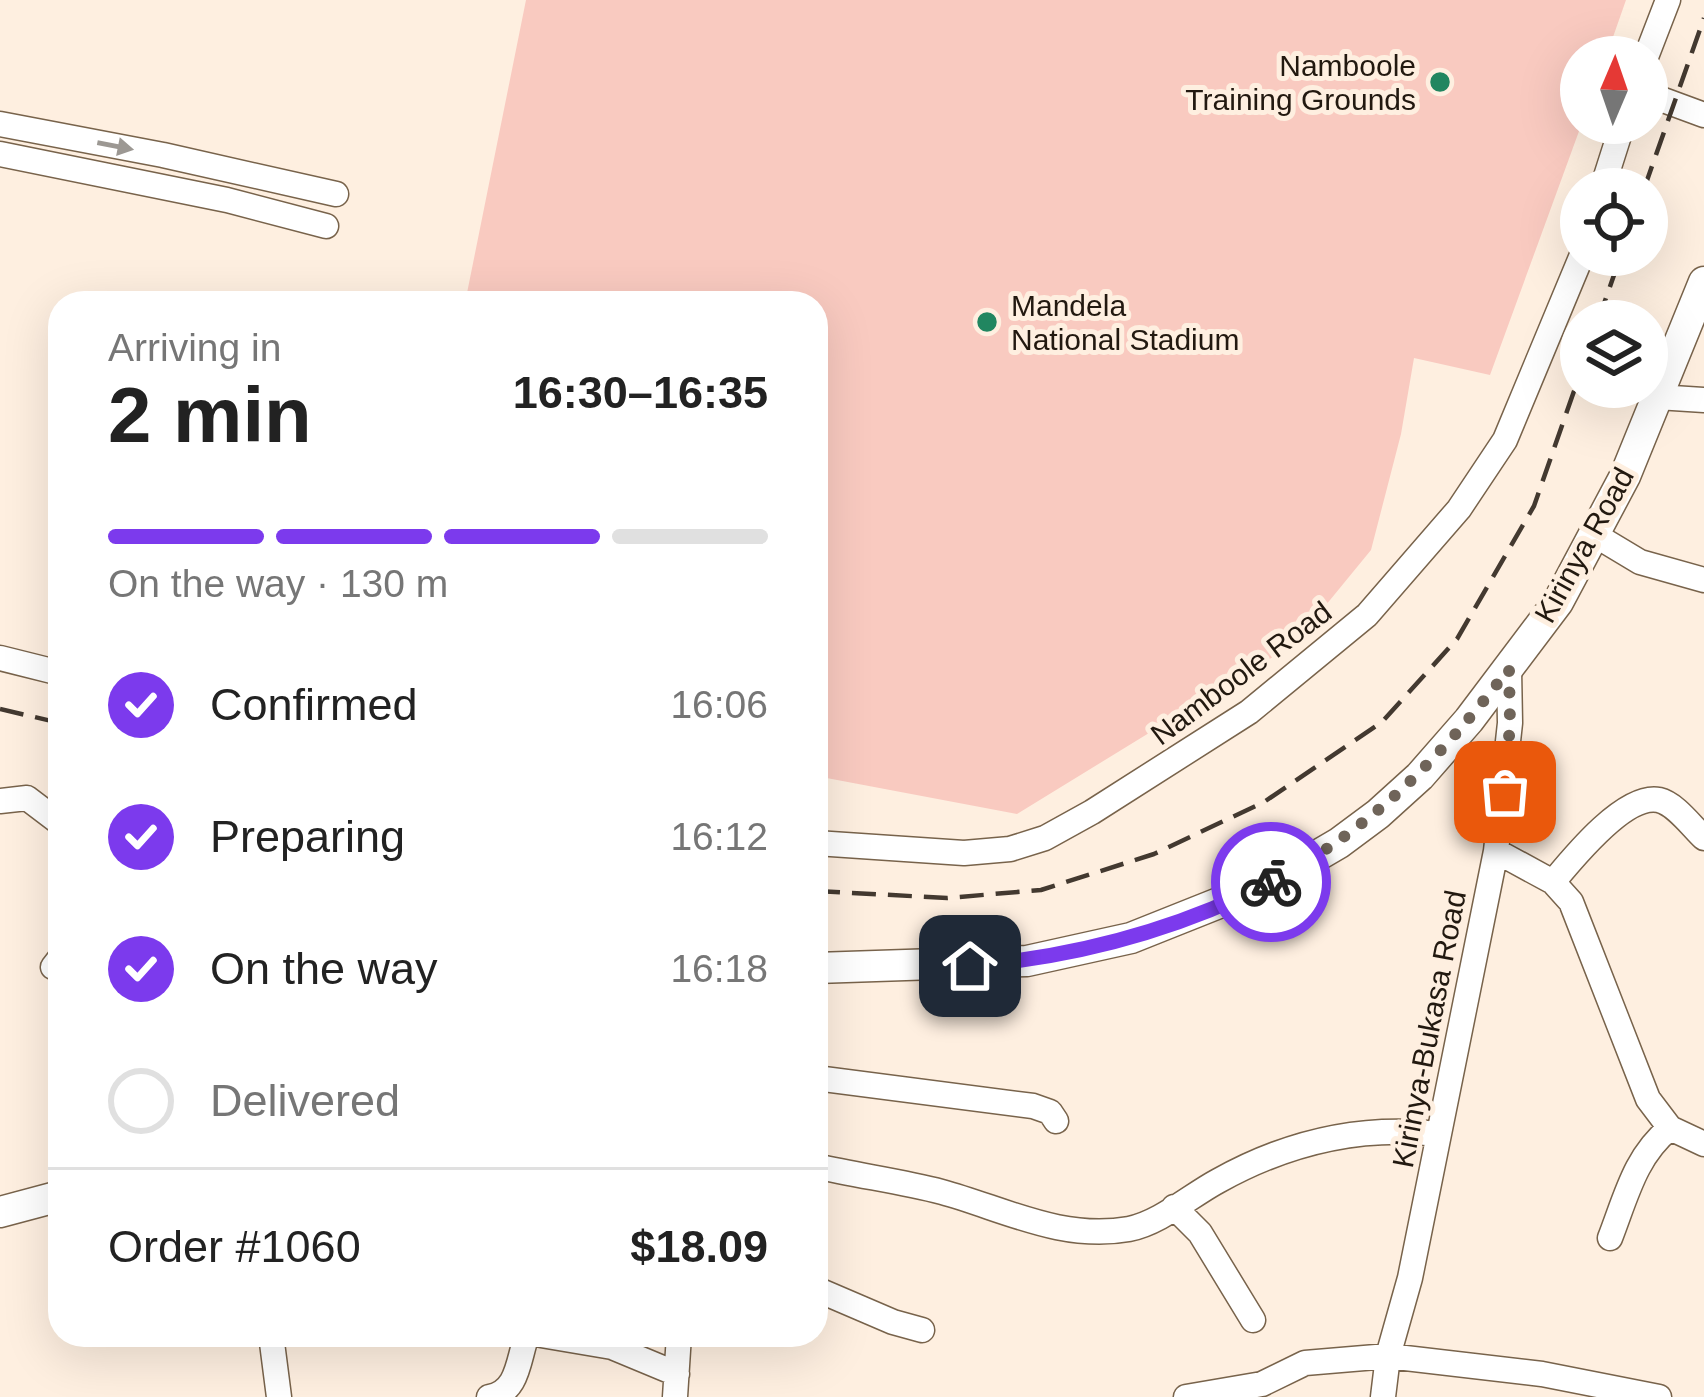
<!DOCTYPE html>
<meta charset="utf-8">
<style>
body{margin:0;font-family:Arial,sans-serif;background:#f6f6f6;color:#222;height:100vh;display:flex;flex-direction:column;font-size:45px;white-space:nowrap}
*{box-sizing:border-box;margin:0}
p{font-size:39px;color:#767676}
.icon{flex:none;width:66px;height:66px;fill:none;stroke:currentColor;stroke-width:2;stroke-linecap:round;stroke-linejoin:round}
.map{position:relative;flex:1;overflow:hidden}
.panel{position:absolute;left:48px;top:291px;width:780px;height:1056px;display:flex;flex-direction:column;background:#fff;border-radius:36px;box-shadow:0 12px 48px #0002}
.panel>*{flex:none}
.needle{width:78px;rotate:2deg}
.tools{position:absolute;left:1560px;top:36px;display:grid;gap:24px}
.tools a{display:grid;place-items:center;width:108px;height:108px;border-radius:50%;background:#fff;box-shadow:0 12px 48px #0002;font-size:60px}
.pin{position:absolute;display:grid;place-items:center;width:102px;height:102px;color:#fff;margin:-51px;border-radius:24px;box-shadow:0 6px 18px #0006}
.courier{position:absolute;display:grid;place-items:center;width:120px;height:120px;margin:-60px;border:9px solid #7c3aed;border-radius:50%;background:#fff;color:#222;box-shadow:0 3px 15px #0007}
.summary em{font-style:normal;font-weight:600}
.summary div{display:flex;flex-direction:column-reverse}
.summary{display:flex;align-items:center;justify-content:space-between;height:204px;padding:0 60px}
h1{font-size:78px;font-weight:600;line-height:90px}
.bar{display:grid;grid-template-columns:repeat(4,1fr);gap:18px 12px;align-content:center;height:144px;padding:0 60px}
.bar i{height:15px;border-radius:9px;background:#e0e0e0}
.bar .selected{background:#7c3aed}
.bar p{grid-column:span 4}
.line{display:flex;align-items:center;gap:30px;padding:0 60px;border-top:3px solid #e0e0e0}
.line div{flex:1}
ol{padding:0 60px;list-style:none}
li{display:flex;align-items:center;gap:36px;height:132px}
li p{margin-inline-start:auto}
li .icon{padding:12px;border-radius:50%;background:#7c3aed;color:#fff;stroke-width:4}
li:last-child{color:#767676}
li i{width:66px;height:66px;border:6px solid #e0e0e0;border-radius:50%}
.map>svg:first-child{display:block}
.green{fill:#f9cac0}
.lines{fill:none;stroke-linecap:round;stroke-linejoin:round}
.minor-casing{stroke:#78634b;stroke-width:27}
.major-casing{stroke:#78634b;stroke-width:33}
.minor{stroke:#fff;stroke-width:24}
.major{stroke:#fff;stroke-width:30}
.rail{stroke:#433930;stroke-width:4.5;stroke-dasharray:24 12;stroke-linecap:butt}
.oneway{fill:#9c9893}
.done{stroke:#6f6459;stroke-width:12;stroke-dasharray:0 21.6}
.route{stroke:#7c3aed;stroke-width:15}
.poi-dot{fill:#218660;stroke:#feefe0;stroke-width:4.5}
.labels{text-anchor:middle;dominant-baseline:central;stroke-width:10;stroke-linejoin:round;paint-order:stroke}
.poi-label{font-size:30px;fill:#221910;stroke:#feefe0;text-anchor:end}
.street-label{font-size:30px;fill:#221910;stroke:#feefe0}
</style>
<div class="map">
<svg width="1704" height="1397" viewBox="0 0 1704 1397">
<rect width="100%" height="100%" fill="#feefe0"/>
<path class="green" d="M526,0H1626L1606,57H1581L1582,123L1490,375L1414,358L1401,434L1371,550L1294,644L1017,814L816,776V303H465Z"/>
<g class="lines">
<defs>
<path id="minor" d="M1646,57L1668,0
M1647,94L1704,115
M0,124L163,155L336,194
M0,154L227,200L326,226
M1602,189L1623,123
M1657,397L1704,400
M1595,535L1640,562L1704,580
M0,658L60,673
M0,801L27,798L60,823
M816,843L964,853L1010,849L1045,838L1092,812L1249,712L1367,615L1459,509L1505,440L1582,255
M1496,851L1553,882L1571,902L1648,1099L1670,1128L1704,1144
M1553,882C1572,859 1625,793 1659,800C1676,804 1692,827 1704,838
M53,967L60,958
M816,1078L1033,1106L1050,1112L1056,1121
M816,1166C858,1176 900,1181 942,1192C1004,1209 1062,1241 1129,1229C1160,1223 1190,1196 1218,1181C1286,1143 1360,1125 1438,1134
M1174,1207L1200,1233L1253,1320
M1610,1238C1626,1197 1635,1156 1670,1128
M816,1289L893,1322L922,1330
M271,1335L279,1397
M541,1335L612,1347L677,1374
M489,1397C519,1392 518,1359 527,1335
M675,1397L679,1335
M1186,1397L1262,1384L1305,1363L1388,1356L1542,1374L1659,1397
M1383,1397L1388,1356L1410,1278L1496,851L1510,723L1509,669"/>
<path id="major" d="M816,968L1027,961L1131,938L1274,881L1339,843L1378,814L1420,776L1469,720L1558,602L1625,476L1704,282
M0,1212L60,1196"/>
</defs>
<use href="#minor" class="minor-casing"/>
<use href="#major" class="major-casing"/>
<use href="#minor" class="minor"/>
<use href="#major" class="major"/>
<path class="rail" d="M1644,189L1704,18
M1598,321L1621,255
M0,709L60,723
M816,891L947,898L1041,890L1154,854L1264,802L1382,722L1457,639L1534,506L1581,371"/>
</g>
<defs><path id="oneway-solid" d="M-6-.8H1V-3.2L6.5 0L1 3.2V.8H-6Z" transform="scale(3)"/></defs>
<use class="oneway" href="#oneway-solid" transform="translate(115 146) rotate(11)"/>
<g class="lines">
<path class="done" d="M1271,882C1374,827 1438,760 1509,669L1510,723L1505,792"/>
<path class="route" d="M970,966C1075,957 1177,930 1271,882"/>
</g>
<g class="poi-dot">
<circle cx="1440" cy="82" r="12"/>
<circle cx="987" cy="322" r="12"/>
</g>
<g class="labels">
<g class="poi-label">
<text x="1416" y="65">Namboole<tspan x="1416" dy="34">Training Grounds</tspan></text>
<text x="1011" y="305" text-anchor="start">Mandela<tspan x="1011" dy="34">National Stadium</tspan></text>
</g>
<g class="street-label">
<text transform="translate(1584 545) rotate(-61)">Kirinya Road</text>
<text transform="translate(1241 673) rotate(-37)">Namboole Road</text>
<text transform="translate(1429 1029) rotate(-79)">Kirinya-Bukasa Road</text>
</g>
</g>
</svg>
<div class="tools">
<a><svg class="needle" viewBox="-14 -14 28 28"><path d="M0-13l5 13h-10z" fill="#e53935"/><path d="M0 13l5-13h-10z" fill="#767676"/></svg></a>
<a><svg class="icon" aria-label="locate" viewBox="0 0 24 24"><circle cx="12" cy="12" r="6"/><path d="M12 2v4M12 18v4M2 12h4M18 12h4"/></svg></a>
<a><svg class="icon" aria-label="layers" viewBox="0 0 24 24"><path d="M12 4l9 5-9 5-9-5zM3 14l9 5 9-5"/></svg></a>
</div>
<div class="pin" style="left:1505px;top:792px;background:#ea580c"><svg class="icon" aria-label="bag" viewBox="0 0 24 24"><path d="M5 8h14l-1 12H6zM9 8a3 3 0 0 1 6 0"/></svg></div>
<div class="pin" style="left:970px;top:966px;background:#1f2937"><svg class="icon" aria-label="home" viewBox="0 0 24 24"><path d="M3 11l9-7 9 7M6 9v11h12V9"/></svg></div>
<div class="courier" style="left:1271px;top:882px"><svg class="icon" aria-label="bike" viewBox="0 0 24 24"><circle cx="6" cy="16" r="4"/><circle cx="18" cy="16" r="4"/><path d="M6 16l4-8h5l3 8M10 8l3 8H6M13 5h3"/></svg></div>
<section class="panel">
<div class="summary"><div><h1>2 min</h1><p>Arriving in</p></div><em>16:30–16:35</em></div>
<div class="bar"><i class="selected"></i><i class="selected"></i><i class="selected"></i><i></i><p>On the way · 130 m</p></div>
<ol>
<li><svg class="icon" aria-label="check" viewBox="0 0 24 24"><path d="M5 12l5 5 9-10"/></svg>Confirmed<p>16:06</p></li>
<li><svg class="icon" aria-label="check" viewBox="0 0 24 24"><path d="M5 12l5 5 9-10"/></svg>Preparing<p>16:12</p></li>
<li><svg class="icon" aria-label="check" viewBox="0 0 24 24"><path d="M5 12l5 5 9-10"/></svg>On the way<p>16:18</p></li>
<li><i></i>Delivered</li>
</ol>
<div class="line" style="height:156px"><div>Order #1060</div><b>$18.09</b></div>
</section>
</div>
